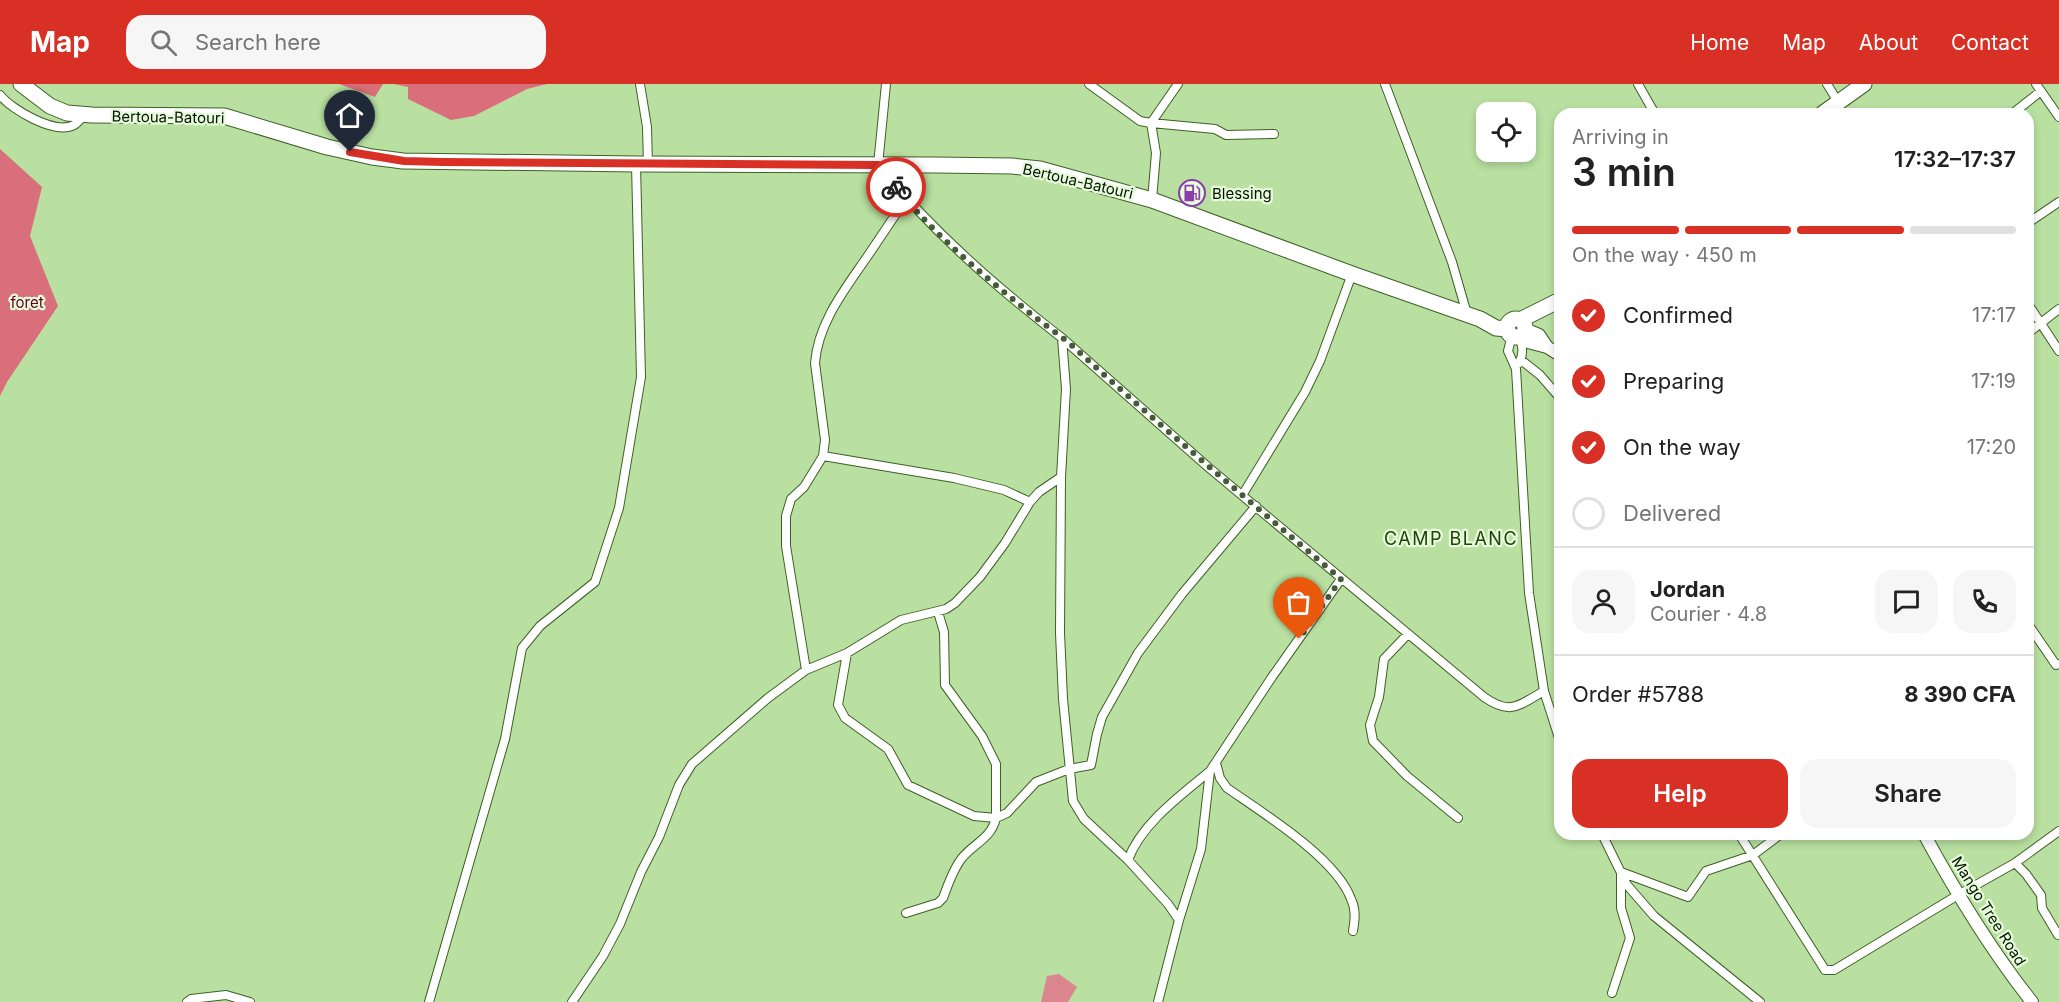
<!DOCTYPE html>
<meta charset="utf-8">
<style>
body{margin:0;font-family:Inter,sans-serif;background:#f6f6f6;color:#222;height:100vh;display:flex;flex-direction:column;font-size:22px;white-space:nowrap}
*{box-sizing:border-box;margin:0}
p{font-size:20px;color:#767676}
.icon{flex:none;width:33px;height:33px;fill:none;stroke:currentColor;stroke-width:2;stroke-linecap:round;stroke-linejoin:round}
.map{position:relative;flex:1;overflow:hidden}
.panel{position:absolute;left:1554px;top:24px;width:480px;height:732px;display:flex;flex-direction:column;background:#fff;border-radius:18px;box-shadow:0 3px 9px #0003}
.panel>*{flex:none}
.fabs{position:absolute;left:1476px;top:18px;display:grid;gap:12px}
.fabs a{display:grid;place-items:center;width:60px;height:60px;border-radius:12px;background:#fff;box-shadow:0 3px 9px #0003;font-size:30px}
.pin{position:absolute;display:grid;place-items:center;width:51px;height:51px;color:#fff;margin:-62px -26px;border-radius:50% 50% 50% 0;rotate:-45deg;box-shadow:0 0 6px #0007}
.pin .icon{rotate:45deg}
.courier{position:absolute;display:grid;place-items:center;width:60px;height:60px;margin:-30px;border:4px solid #d93025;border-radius:50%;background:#fff;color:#222;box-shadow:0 2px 8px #0007}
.summary em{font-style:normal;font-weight:600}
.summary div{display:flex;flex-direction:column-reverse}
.summary{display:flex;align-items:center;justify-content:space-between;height:102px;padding:0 18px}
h1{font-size:39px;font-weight:600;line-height:45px}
.bar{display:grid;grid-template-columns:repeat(4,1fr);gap:9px 6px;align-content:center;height:72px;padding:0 18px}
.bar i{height:8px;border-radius:4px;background:#e0e0e0}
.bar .on{background:#d93025}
.bar p{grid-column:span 4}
.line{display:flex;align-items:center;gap:15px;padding:0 18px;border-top:2px solid #e0e0e0}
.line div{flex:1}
.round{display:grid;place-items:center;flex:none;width:63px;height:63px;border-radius:18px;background:#f6f6f6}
ol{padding:0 18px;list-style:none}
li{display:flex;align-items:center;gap:18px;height:66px}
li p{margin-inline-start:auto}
li .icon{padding:6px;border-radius:50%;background:#d93025;color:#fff;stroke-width:4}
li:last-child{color:#767676}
li i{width:33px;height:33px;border:3px solid #e0e0e0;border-radius:50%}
.button{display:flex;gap:12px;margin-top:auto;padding:12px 18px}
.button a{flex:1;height:69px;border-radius:18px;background:#d93025;color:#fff;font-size:24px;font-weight:600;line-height:69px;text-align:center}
.button a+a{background:#f6f6f6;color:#222}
header{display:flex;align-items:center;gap:36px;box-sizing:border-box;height:84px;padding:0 30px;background:#d93025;color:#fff}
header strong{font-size:28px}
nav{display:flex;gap:33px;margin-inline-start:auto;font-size:21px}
.search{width:420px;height:54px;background:#f6f6f6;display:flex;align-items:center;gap:15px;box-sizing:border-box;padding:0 21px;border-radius:18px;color:#767676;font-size:22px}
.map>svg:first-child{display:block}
.green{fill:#db868e}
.forest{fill:#d96f7b}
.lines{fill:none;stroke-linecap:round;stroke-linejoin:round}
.street-casing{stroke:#3e6026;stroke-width:10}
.secondary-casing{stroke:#3e6026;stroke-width:14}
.highway-casing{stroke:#3e6026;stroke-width:17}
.street{stroke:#fff;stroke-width:8}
.secondary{stroke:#fff;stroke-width:12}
.highway{stroke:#fff;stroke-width:15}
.done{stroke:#455b39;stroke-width:6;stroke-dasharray:0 10.8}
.route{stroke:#d93025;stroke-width:8}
.labels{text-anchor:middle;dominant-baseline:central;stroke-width:4.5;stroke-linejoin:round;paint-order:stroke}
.street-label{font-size:15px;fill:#071401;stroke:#e6fbdb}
.poi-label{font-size:15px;fill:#071401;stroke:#e6fbdb;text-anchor:start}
.park-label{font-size:15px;fill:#64001d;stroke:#e6fbdb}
.quarter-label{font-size:18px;letter-spacing:1.5px;fill:#224205;stroke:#e6fbdb}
</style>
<header>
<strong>Map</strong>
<div class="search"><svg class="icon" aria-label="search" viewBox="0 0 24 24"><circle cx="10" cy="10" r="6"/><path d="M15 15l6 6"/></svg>Search here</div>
<nav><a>Home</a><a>Map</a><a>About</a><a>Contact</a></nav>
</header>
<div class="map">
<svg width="2059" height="918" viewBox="0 0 2059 918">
<rect width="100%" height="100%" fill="#b9e0a1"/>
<path class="green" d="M1059,890L1077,903L1068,918H1041L1047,892Z"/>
<path class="forest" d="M339,0H383L375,13Z
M394,0H547L527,5L474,32L451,36L408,15V3Z
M0,65L42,103L30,152L58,222L7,298L0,312Z"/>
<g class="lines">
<defs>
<path id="street" d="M640,0L647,43L648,81
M886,0L878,81C932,147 995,202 1062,254L1066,305L1061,393L1060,549L1063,615L1073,717L1084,735L1128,776L1168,820L1179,836L1158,918
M1089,0L1140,37L1151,39L1156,69L1152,116
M1178,0L1151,39L1215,45L1226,51L1274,50
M1385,0L1452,178L1467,230
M1638,0L1655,30
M1827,0L1838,18
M2036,0L2059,33
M0,11C12,26 55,51 74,41C78,39 81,34 85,31
M2012,30L2041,7
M2028,139L2059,118
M2028,220L2059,267
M2028,249L2059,225
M1512,251L1508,267L1516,285L1529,509L1544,607L1560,657
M1062,254L1208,383L1484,613C1511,632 1519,621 1544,607
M1521,276L1540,291L1560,314
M1519,279C1524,270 1523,262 1519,252
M823,372L954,394L1004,406L1030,418
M1243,410L1305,308L1320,277L1352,190
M2028,540L2056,581L2059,580
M1407,551L1384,575L1379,613L1370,641L1373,657L1407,692L1458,734
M847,569L838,621L845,634L888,665L908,701L974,732L996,734L1007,729L1036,698L1069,685L1091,681L1097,650L1102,633L1138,569L1182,510L1256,422
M806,586L786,462V432L791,415L804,403L823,372L825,356L815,279C818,239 845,205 867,173C880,154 893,134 906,115
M1216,679L1220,694L1227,704C1263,729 1336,774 1351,815C1356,825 1355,835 1353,847
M1602,750L1627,801L1654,832L1760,918
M1739,750L1825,886H1834L1839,883L1958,811L2015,779L2059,747
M1128,776C1141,740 1181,711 1210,687
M2015,779L2026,790L2041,811L2042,824L2058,851
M906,829L938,819L943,814C948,801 953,785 962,774C974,759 991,755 996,734V680L982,652L945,601L944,548L938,528
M1179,836L1201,765L1210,687L1272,593L1341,495
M1612,909L1630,854L1621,824V788L1688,813L1706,787L1753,771L1781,750
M187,918L191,915L226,911L250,918
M429,918L505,655L522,564L540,542L595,498L619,424L641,293L636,80
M572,918L603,872L620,840L641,788L659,753L679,701L692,680L768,614L806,586L847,569L901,536L946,525L955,519L980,493L1005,459L1030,418L1039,408L1061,393"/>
<path id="secondary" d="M1525,245L1539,251L1547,263
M1520,251L1528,258L1547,263L1560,271
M1924,750C1956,809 1990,865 2032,918"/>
<path id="highway" d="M21,0L50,22L67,29L92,31L224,32L327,63L372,73L403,77L636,80L935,81L1012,82L1040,85L1152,116L1352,190L1480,235L1496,244L1508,245
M1822,30L1864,0
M1507 244a9 9 0 1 1 18 0a9 9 0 1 1-18 0Z
M1520,236L1560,216"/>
</defs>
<use href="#street" class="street-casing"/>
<use href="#secondary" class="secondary-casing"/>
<use href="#highway" class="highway-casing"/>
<use href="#street" class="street"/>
<use href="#secondary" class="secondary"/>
<use href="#highway" class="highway"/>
</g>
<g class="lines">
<path class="done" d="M896,103C934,151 983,191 1031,230C1046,242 1063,253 1077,266C1163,345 1252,419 1341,495L1299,555"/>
<path class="route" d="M350,68L404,77L443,78L878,81L896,103"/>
</g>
<defs>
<symbol id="fuel-ring" viewBox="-11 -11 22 22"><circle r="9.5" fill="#e6fbdb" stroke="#8a3bac" stroke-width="1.5"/><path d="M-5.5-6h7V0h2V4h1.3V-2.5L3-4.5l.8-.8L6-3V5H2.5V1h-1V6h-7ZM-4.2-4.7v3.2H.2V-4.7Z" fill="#8a3bac"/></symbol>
</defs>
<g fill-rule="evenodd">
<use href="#fuel-ring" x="1177" y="94" width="30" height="30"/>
</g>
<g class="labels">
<g class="street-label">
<text transform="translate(168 33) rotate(1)">Bertoua-Batouri</text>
<text transform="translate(1078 97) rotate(13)">Bertoua-Batouri</text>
<text transform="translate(1989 827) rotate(58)">Mango Tree Road</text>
</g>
<g class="poi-label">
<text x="1212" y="109">Blessing</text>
</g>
<g class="park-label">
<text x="27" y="218">foret</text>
</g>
<g class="quarter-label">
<text x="1451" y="454">CAMP BLANC</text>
</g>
</g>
</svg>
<div class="fabs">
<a><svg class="icon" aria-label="locate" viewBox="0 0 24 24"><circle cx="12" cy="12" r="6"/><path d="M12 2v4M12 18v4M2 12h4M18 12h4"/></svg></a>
</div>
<div class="pin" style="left:1299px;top:555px;background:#ea580c"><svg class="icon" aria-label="bag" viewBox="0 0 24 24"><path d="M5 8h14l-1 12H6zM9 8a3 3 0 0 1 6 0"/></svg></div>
<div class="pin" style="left:350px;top:68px;background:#1f2937"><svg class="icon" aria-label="home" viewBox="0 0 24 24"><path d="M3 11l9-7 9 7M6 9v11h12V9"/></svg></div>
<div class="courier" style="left:896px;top:103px"><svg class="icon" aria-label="bike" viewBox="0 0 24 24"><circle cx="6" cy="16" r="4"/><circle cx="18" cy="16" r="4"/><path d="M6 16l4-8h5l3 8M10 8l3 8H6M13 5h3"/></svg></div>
<section class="panel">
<div class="summary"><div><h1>3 min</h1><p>Arriving in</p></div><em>17:32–17:37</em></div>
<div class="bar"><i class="on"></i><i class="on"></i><i class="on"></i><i></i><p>On the way · 450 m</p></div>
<ol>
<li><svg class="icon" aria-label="check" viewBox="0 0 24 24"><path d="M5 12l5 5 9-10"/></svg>Confirmed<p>17:17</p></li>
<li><svg class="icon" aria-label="check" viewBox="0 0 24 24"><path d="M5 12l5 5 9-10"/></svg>Preparing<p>17:19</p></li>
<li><svg class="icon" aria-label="check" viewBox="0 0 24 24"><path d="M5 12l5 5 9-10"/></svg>On the way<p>17:20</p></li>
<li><i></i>Delivered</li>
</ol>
<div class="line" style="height:108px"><a class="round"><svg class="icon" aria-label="person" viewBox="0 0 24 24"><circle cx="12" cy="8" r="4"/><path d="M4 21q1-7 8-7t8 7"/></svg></a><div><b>Jordan</b><p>Courier · 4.8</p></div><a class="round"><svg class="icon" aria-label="chat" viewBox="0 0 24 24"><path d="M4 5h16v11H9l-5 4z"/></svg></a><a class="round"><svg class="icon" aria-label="phone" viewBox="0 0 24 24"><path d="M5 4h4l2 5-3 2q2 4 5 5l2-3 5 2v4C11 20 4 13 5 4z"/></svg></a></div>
<div class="line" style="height:78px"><div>Order #5788</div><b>8 390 CFA</b></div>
<div class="button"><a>Help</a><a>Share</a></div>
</section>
</div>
